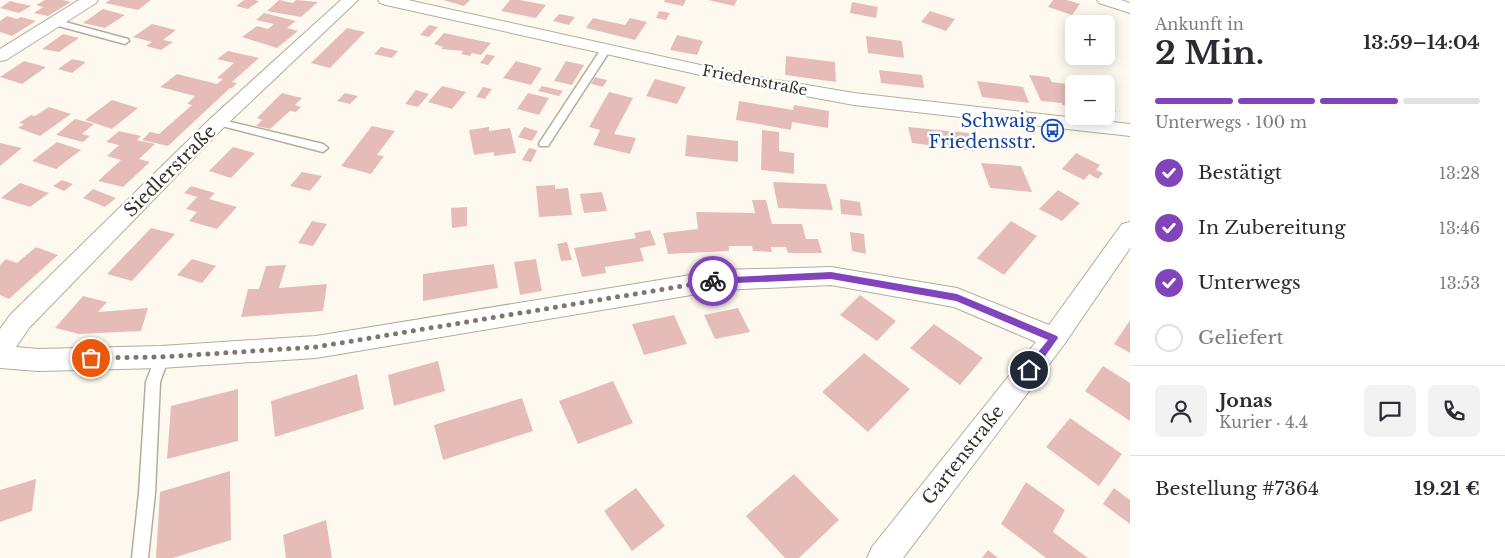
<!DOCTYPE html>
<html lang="de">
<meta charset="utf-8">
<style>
body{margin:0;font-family:"Libre Baskerville",serif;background:#f2f2f3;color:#2b2b33;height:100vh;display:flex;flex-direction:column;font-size:19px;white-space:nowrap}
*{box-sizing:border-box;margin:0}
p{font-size:16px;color:#7c7c81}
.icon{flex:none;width:28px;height:28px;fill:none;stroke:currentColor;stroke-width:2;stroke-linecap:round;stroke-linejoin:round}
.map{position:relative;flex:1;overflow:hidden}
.panel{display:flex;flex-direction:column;background:#fff;width:375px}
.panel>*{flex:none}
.buttons{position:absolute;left:1065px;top:15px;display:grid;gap:10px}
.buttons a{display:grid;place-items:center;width:50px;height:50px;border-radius:8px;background:#fff;box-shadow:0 2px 12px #0003;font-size:25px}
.pin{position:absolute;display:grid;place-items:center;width:42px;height:42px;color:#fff;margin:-21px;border:2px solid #fff;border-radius:50%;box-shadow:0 1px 5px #0007}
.courier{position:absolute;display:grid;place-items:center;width:50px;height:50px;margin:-25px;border:4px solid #8244ba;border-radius:50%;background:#fff;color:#222;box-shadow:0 1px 6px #0007}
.summary em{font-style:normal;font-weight:700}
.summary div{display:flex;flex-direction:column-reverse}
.summary{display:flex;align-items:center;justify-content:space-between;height:85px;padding:0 25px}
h1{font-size:32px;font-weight:700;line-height:38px}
.bar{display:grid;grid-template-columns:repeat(4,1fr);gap:8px 5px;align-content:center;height:60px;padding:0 25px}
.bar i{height:6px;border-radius:4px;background:#e1e1e2}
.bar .on{background:#8244ba}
.bar p{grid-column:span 4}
.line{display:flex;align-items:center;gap:12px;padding:0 25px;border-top:1px solid #e1e1e2}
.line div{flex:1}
.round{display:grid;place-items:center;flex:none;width:52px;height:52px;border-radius:8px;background:#f2f2f3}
ol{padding:0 25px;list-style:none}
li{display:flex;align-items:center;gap:15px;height:55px}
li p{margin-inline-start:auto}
li .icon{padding:5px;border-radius:50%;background:#8244ba;color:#fff;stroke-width:4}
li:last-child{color:#7c7c81}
li i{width:28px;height:28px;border:2px solid #e1e1e2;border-radius:50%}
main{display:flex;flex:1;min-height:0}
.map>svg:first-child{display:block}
.building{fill:#e6bcb8}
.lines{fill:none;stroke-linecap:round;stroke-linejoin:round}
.service-casing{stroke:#b4ad9b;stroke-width:3}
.minor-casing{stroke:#b4ad9b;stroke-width:2}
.service{fill:#fff;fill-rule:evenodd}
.minor{fill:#fff;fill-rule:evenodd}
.route{fill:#8244ba}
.done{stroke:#7b786f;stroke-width:5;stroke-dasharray:0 9}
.labels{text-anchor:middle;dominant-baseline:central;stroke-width:5;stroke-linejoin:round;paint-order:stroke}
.far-street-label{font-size:15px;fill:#35322b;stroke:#fff}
.transit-label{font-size:18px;fill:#164399;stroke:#fff;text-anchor:end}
.street-label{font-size:18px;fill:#35322b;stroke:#fff}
</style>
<main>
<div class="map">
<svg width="1130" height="558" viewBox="0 0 1130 558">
<rect width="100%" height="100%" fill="#fef9ee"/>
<path class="building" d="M45,0H63L71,2L48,16L34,13L43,7L36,5Z
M110,0H151L138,10L105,3Z
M244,0H255L259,1L248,9L236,6Z
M279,0L293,3L296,0L318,2L301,17L267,11Z
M443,0H470L464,6Z
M510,0H520L546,5L536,18L501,11Z
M665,0H686L683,6L664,2Z
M708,0H737L734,6Z
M1053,0H1067L1080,4L1072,15L1048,7Z
M10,1L31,6L19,13L0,8Z
M852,2L878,7L876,18L850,13Z
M103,9L125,15L105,28L83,23Z
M659,11L670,13L666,20L656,18Z
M930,11L955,19L946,31L921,22Z
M264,13L296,21L287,28L298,31L277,48L242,37L257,26L268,29L274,24L256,20Z
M559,14L575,17L569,25L553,21Z
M7,16L17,19L21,17L36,21L12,36L0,32V21Z
M593,18L625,25L630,18L647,22L635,40L586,28Z
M152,24L176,30L163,40L173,42L161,50L146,46L152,42L133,37Z
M429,25L438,27L429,37L420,35Z
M347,28L365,32L330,68L311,63Z
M444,33L467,38L491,43L481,55L472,53L470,56L461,54L463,51L441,49L443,47L434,44Z
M63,34L79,38L59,52L42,49Z
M677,35L703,41L697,55L670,50Z
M866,36L902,41L904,58L868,53Z
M381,47L398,51L392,58L374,54Z
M228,51L259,58L232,82L237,83L232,88H230L168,146L142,140L150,132L159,134L192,105L187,104L195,96L160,87L177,74L217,84L223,79L217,78L234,63L217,59Z
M487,54L495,56L488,65L480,63Z
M786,56L835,62L836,82L785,75Z
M72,59L86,62L72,73L58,69Z
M24,61L46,67L22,84L0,77Z
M516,61L542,68L531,85L503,78Z
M566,61L584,65L572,85L554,81Z
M879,70L922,75L924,88L881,83Z
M1029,75L1049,77L1052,82L1074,85V107L1062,105V103L1041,101Z
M595,77L607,80L603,87L591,84Z
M655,79L686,87L677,104L646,96Z
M977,81L1023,87L1029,103L982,97Z
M442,86L466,92L452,109L428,102Z
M542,86L563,91L559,96L538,91Z
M483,87L492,89L485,99L476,97Z
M416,90L429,94L418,107L405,104Z
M609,92L633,98L614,134L636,138L630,154L593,145L600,130L589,127Z
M1106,92L1116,112L1106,111Z
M282,93L302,98L295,105L301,107L296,112L290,111L270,129L256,126L262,120L257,118Z
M345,93L358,96L350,104L337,101Z
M528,93L549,98L539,115L517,109Z
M112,100L138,108L112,129L85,120Z
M739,101L793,110L794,105L829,111L828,128L792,122L791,130L736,120Z
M49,107L71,114L40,136L18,128L24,124L19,123L31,115L35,116Z
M75,119L94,124L82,134L90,136L83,142L56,135Z
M372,126L395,131L377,155L384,156L371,174L341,166Z
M489,127V131L510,128L516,153L494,156V152L474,155L469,130Z
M524,127L538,131L532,141L518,137Z
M908,127L969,133L975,151L912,143Z
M762,130L779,132V151L794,153V174L761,170Z
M119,131L141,136L137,140L155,144L139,159L150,162L123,187L98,181L121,160L107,156L119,145L106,142Z
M687,135L738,141V162L685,156Z
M57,142L81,150L56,169L32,161Z
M0,143L22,148L0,166Z
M233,147L255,153L231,178L209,171Z
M529,148L537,150L531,162L522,160Z
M1076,153L1100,165L1096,170L1103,173L1098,179L1089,174L1084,180L1062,169Z
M981,163L1021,166L1032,192L990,188Z
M302,172L322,176L310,191L290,186Z
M62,180L73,184L64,191L53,186Z
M773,182L826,184L833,210L778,208Z
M20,183L49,193L30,207L1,198Z
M555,185V189L568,188L572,215L539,217L536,186Z
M191,186L215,193L209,199L237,207L217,229L189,221L197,212L186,209L197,197L184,193Z
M93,189L116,198L105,207L83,198Z
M1058,190L1080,203L1062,221L1039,209Z
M602,192L607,211L584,213L580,194Z
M840,199L860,202L862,216L841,214Z
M752,200H766L772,224H802L806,239H818L822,253H788L786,247H771L772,252L753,251L752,246H729V251L668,254L663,233L698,229L696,212L755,213Z
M467,207V226L452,228L451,208Z
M312,221L327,224L313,246L298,243Z
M1011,221L1037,236L1004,275L977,258Z
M151,228L175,234L132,281L107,274Z
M650,230L656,245L640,248L644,261L605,267L606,273L582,277L574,248L636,238L634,233Z
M850,232L864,234L866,254L852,251Z
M567,242L572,260L561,261L557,244Z
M36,247L58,255L9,299L0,295V265L6,259L17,263Z
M192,259L216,266L202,283L177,275Z
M536,259L542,291L520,295L514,262Z
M494,264L498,288L423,301V274Z
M286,265L279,288L327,284L323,311L241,317L248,289H259L266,266Z
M860,295L896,321L877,341L840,315Z
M83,296L107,302L98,312L148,308L141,331L79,334L55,328Z
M738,308L750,332L715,339L704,315Z
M674,315L687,344L644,355L632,324Z
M1130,320V353L1114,344Z
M934,324L983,358L960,385L910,348Z
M864,353L910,389L868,432L822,392Z
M438,361L445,391L394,406L388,375Z
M1103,366L1130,383V421L1085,391Z
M357,374L364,409L275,437L271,401Z
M613,381L633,423L578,444L559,401Z
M238,389V441L167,459L171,406Z
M522,398L533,431L443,460L434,425Z
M1070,418L1122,454L1099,486L1046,447Z
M230,471L231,540L173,558H156L160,492Z
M794,474L839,520L799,558H785L746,516Z
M36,479L32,511L0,522V490Z
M1026,482L1065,510L1053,532L1088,558H1046L1001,524Z
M636,488L665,526L632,551L604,511Z
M1114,488L1130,500V524L1103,504Z
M326,520L332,558H286L283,535Z
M988,550L998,558H982Z"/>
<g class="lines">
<defs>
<path id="service" d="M54,19L128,39L129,41L125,44L51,24V20Z
M606,46L611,49L548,146H540L539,144L540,142L601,49Z
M218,119L323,144L328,148L323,152L214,124L213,122Z
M162,351L167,353L169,357L160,382L155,493L148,558H132L139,493L146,382L157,353Z"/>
<path id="minor" d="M79,0H98L96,3L6,60L0,61V49Z
M341,0H358L225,126L29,328L16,347L38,349L161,346L316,336L721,270L831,267L957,288L1049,325L1122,224L1130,222V248L1063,346L903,558H867L872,547L1036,342L954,307L831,285L721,290L316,358L161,368L38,371L0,368V329L11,314L211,118Z
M378,0H408L741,74L854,93L1130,124V136L854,105L741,84L386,5L380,3Z
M1097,0H1121L1130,3V13L1099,3Z"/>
</defs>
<use href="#service" class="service-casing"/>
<use href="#minor" class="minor-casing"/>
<use href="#service" class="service"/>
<use href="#minor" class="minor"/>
</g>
<path class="route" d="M831,272L957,294L1057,336L1058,338L1033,373L1029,374L1025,370L1026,367L1048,340L956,301L831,279L713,284L709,281L713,278Z"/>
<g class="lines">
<path class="done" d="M91,358L161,357L316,347L713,281"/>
</g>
<defs>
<symbol id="bus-ring" viewBox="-11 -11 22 22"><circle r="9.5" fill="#fff" stroke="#1a4fb4" stroke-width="1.5"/><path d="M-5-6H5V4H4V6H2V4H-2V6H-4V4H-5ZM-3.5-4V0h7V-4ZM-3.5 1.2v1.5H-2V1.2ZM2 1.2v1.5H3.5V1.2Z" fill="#1a4fb4"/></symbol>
</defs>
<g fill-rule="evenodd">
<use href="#bus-ring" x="1040" y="118" width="25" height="25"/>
</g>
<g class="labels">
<g class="far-street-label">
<text transform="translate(755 80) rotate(11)">Friedenstraße</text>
</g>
<g class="transit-label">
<text x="1036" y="121">Schwaig<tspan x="1036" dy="21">Friedensstr.</tspan></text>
</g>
<g class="street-label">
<text transform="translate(170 171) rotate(-45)">Siedlerstraße</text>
<text transform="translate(963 455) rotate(-52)">Gartenstraße</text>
</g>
</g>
</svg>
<div class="buttons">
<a>+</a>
<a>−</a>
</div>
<div class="pin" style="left:91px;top:358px;background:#ea580c"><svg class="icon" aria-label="bag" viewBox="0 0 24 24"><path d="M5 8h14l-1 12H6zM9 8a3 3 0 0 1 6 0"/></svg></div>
<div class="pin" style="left:1029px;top:370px;background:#1f2937"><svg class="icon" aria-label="home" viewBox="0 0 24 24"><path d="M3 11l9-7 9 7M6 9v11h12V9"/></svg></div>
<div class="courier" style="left:713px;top:281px"><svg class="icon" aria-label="bike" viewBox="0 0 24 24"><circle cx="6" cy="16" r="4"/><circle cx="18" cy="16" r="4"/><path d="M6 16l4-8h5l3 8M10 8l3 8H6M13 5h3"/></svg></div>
</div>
<section class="panel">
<div class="summary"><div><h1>2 Min.</h1><p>Ankunft in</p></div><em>13:59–14:04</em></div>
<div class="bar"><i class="on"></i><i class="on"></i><i class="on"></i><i></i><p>Unterwegs · 100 m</p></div>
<ol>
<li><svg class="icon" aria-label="check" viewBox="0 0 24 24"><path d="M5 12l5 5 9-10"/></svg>Bestätigt<p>13:28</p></li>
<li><svg class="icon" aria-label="check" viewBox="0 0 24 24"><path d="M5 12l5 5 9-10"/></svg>In Zubereitung<p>13:46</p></li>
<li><svg class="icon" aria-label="check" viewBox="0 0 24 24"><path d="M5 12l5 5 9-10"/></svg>Unterwegs<p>13:53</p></li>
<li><i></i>Geliefert</li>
</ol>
<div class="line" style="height:90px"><a class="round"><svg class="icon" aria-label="person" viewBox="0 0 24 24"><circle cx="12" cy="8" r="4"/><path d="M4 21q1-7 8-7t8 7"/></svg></a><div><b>Jonas</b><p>Kurier · 4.4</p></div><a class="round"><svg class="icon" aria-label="chat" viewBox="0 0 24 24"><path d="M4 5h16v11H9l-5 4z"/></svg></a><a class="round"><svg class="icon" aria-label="phone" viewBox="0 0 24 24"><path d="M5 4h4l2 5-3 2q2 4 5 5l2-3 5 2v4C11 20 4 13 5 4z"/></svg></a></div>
<div class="line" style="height:65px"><div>Bestellung #7364</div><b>19.21 €</b></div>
</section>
</main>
